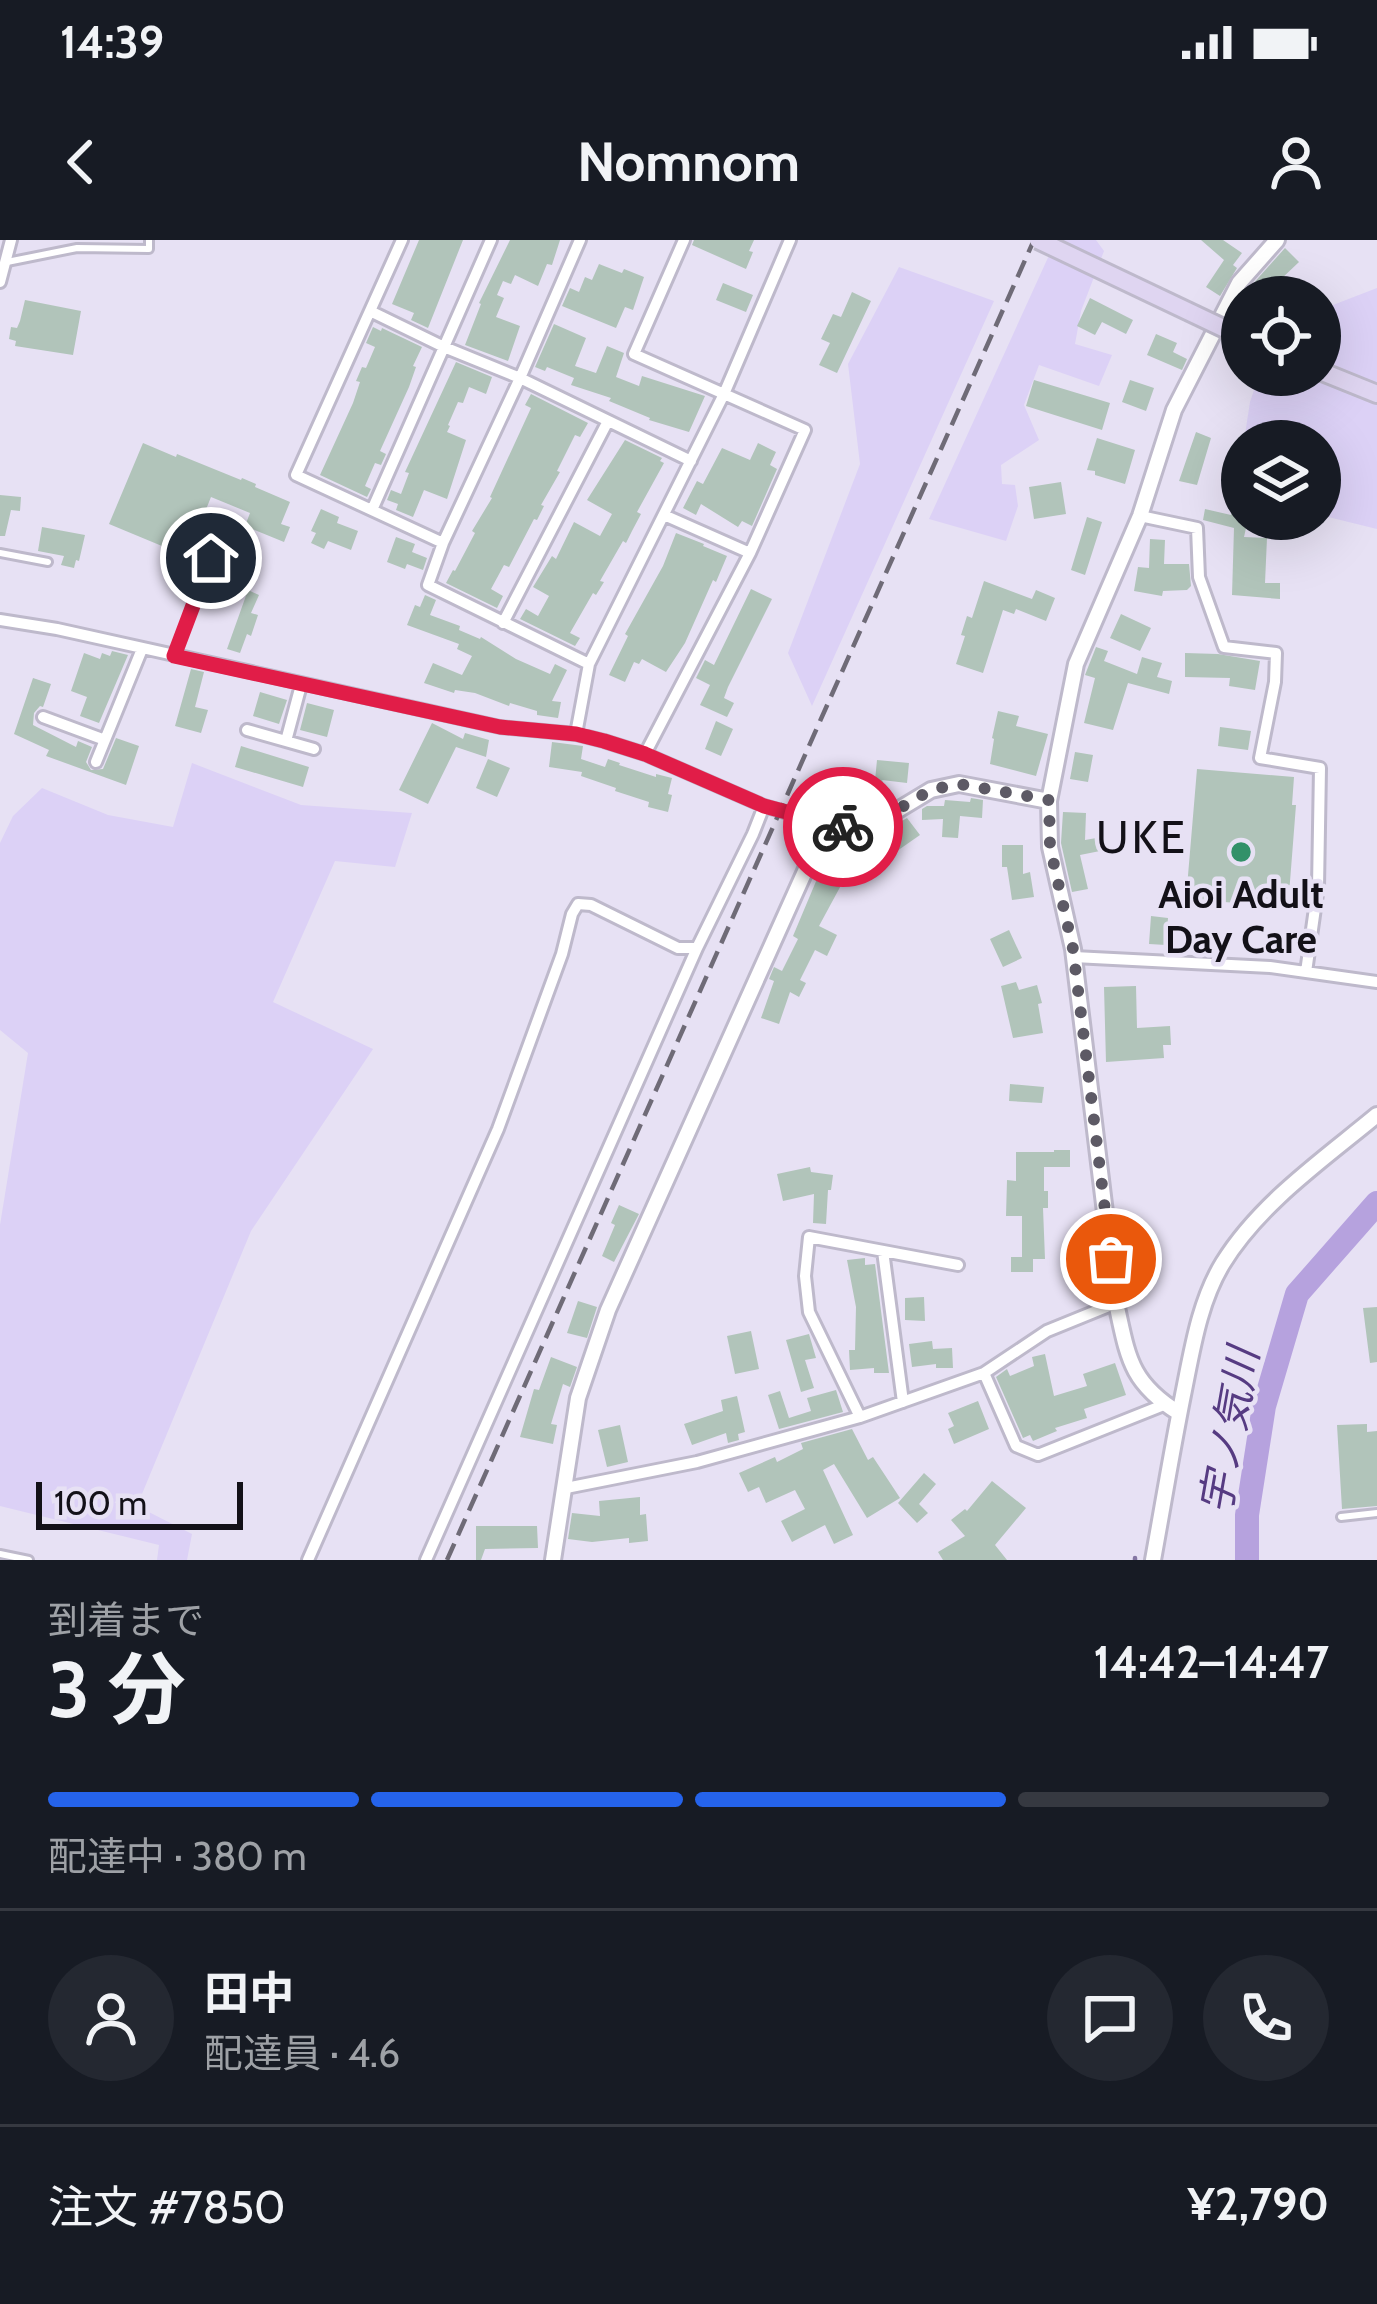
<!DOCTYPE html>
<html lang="ja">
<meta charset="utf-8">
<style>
body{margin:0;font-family:Cabin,"Noto Sans JP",sans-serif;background:#242831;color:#f1f3f6;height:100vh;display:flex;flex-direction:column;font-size:45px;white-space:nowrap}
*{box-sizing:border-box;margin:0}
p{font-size:39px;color:#9ea1a6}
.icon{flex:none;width:66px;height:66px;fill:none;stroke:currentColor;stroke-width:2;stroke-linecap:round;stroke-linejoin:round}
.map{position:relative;height:1320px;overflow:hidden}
.details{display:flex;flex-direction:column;background:#171b24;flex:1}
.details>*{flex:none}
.fabs{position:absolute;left:1221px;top:36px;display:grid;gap:24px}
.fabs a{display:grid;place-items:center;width:120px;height:120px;border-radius:50%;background:#171b24;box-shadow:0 12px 48px #0002;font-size:60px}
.scale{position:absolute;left:36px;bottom:30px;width:207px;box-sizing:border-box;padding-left:12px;border:6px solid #131118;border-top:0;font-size:33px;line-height:42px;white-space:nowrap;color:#131118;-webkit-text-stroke:9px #e7e1f4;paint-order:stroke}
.pin{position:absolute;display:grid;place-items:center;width:102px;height:102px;color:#fff;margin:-51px;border:6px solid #fff;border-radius:50%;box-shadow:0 3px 12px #0007}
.courier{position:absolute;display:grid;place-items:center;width:120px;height:120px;margin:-60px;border:9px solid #e11d48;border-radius:50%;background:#fff;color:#222;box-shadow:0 3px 15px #0007}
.head em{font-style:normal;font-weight:700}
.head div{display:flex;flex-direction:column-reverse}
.head{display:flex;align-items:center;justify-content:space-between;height:204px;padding:0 48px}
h1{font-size:78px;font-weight:700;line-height:90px}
.bar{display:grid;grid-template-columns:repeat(4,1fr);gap:18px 12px;align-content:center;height:144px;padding:0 48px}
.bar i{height:15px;border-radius:9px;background:#363941}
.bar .on{background:#2563eb}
.bar p{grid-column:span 4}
.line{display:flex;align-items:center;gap:30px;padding:0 48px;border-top:3px solid #363941}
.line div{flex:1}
.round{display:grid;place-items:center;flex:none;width:126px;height:126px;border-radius:63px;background:#242831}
.status{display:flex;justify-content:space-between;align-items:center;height:84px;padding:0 60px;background:#171b24;direction:ltr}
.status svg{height:33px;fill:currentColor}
header{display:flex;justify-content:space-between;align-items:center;height:156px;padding:0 48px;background:#171b24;font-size:54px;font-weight:700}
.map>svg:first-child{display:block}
.green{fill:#dcd1f6}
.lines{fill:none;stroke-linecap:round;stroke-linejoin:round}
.stream{stroke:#8576a3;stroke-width:4.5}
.river{stroke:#b6a2de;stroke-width:24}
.building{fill:#b1c4ba}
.service-casing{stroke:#beb9cb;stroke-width:12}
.minor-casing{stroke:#beb9cb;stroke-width:16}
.tertiary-casing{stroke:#beb9cb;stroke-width:20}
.secondary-casing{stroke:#beb9cb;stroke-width:22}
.service{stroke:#fff;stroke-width:6}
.minor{stroke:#fff;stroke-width:10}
.tertiary{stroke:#fff;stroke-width:14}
.secondary{stroke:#dfd5f1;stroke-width:16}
.rail{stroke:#6f6b77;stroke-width:4.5;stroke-dasharray:18 9;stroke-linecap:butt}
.secondary-bridge-casing{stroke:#beb9cb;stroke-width:22;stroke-linecap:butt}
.secondary-bridge{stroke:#dfd5f1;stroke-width:16}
.done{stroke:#5d5a65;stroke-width:12;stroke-dasharray:0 21.6}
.route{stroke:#e11d48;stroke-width:15}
.poi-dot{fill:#329169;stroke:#e7e1f4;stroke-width:4.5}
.labels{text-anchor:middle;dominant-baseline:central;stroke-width:9;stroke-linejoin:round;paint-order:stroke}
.poi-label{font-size:39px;font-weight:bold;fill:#131118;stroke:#e7e1f4}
.water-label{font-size:42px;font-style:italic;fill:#563b82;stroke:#e7e1f4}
.quarter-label{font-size:45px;letter-spacing:3px;fill:#131118;stroke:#e7e1f4}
</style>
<div class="status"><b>14:39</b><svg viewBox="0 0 49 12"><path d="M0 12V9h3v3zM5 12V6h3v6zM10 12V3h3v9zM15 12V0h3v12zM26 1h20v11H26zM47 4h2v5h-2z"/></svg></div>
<header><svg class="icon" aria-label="back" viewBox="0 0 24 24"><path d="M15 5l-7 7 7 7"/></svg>Nomnom<svg class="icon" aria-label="person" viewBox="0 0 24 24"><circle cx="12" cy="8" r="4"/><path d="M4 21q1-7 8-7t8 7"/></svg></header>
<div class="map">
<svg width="1377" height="1320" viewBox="0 0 1377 1320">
<rect width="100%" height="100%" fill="#e7e1f4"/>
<path class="green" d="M1056,0H1096L1104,11L1081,71L1075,104L1112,115L1099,146L1039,125L1024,165L1039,200L1001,225L1002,244L1015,245L1018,266L1006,301L929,279Z
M899,27L994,61L812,466L788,413L860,224L848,124Z
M1377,48V289L1320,275V201H1244L1250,162L1259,135H1320V70Z
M192,523L301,565L412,573L395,627L335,621L273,762L373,809L251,991L137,1266L192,1294L187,1320H157L159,1305L0,1266V985L28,813L0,790V603L13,576L42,548L108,575L173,587Z"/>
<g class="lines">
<path class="stream" d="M1135,1320V1318"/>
<path class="river" d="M1247,1320V1275L1264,1166L1297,1054L1377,963"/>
</g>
<path class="building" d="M419,0H463L428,88L411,80L414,73L392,64Z
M510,0H560L552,25L547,24L538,46L515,35L511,44L503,41L497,55L504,58L496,77L520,86L508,121L465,105L481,64L479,63Z
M694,0H754L749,11L753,12L746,29L692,5Z
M1201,0H1223L1242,13L1233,25L1237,28L1220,56L1206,47L1224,20Z
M1285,8L1299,22L1263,56L1251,46Z
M599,24L622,33L624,29L644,37L633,70L625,67L616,88L562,66L570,48L579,52L585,37L592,40Z
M723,43L753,55L746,72L716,60Z
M852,52L871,61L837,133L819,125L830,103L821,99L833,74L841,77Z
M1090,58L1133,80L1126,94L1102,82L1095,95L1077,86Z
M25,60L81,71L73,115L15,106L16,101L9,99L11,87L17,88L20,81Z
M554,84L586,98L575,126L596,133L607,106L624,113L616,137L639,146L642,136L705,156L689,192L649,180L650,178L609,161L611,158L571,145L574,138L547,127L545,131L535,127Z
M373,87L381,91L382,88L422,107L413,126L416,127L409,147L380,211L386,214L381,225L375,223L365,246L371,249L367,257L320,235L353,163L360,142L356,141L362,127L366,128L375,107L366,103Z
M1156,94L1177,103L1173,112L1187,119L1182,130L1147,115Z
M456,122L492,137L486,154L469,147L463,163L458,162L448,185L450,186L447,192L466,200L447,259L424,250L413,277L396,270L398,264L387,260L391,250L401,254L409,233L405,232Z
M1034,140L1110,163L1102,190L1026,166Z
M1130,140L1154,148L1146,171L1122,162Z
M531,154L588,183L580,197L575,195L557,231L560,232L541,265L544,266L537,280L534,279L509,327L504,325L491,349L503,356L497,368L446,343L453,330L455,331L475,293L472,291L492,258L490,257L531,168L525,165Z
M1196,192L1211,198L1197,245L1179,241Z
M1097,198L1135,210L1125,244L1095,235V231L1087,230Z
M625,200L662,218L660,221L664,223L637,272L641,274L632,291L626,303L623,301L600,341L604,342L596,355L593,353L570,393L580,398L575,406L520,379L526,369L538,376L549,356L533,347L552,316L556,319L574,282L600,296L612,274L587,260Z
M143,203L176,217L177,214L241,240L242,238L256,244L255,247L290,262L281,284L290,287L284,302L245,286L250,273L211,257L203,277L215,282L198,321L109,284Z
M758,203L776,212L770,225L777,229L752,286L742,281L738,287L701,264L696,275L683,268L697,241L703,244L722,208L750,220Z
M1061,242L1066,274L1034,279L1029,247Z
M1237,249L1242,250V279H1248L1244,297L1267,298L1265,343H1280V359L1232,355L1234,288L1203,280L1205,269L1231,275Z
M0,255L21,257L20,271L11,270L5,296H0Z
M321,269L339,277L337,283L358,291L351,310L328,301L324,309L311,303L316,293L311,291Z
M1087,277L1102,282L1085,335L1071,330Z
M42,287L85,295L79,321L76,320L74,328L61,325L64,316L38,311Z
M676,293L704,304L703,306L727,316L716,342L713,340L685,403L666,432L642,419L639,424L634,422L625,442L609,435L628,396L625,394L663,326Z
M396,297L415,304L412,312L427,318L423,330L407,324L405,329L387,322Z
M1150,299L1165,300L1164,324H1189L1191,346L1187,350L1163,351L1162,356L1134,351L1138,327L1149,328Z
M984,341L1032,359L1036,350L1055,358L1046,381L1016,369L1014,374L1003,370L983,433L956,424L965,396L961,395L967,376L972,378Z
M751,349L772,359L728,447L724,458L734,463L727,477L700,465L710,445L696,438L705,420L714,425Z
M248,350L259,355L251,373L258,375L251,396L247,394L240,413L227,409Z
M425,355L436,360L430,375L460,386L459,390L480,399L481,397L516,419L550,434L555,424L567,430L552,461L561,462L558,478L537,475V471L510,463L509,466L475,453L455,450L454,453L424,443L433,423L462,435L472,416L457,409L459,404L407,385L415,365L420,367Z
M1121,374L1151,388L1140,411L1110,398Z
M1096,407L1108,411L1104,421L1137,434L1142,417L1162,423L1157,437L1172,441L1169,454L1128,443L1113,490L1084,483L1095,438L1085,435Z
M112,411L128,415L99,483L80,476L87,457L71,451L84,413L100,419L102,413L110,416Z
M1185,413L1218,414L1260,421L1255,450L1229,446L1230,438L1185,437Z
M191,429L204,432L195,467L208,470L201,493L175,486Z
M33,438L51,444L43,467L40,466L34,473L33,485L76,507L78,501L92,507L86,522L91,530L103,529L116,498L139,506L126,545L46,516L49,510L14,494Z
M260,452L287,460L279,484L253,476Z
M307,463L334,470L327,497L300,490Z
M998,471L1019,476L1016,486L1048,494L1036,536L990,524L994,499L992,498Z
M716,481L733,489L721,516L705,509Z
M432,483L463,499L465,493L489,500L486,517L456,507L428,564L399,550Z
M1220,487L1251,491L1248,510L1218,506Z
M552,502L583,506L581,519L605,527L608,519L620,523L619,525L656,537V534L672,538L668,554L672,555L668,572L648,567L649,562L615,551L616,548L581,536L582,532L549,527Z
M241,506L309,527L303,547L235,527Z
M1075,512L1093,515L1088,542L1070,539Z
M488,519L510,528L497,557L476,548Z
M877,520L909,523L907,543L882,540L892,561L876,569L873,561Z
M1197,529L1294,537L1292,565H1296L1288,667L1186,659Z
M828,546L841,547V559L854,560L853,571L827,569Z
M971,558L983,560L982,578L960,576L958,598L942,597L943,579L922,580V569L927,566H944L945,560L970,562Z
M1063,572L1086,573L1085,600L1102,597L1105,610L1080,615L1088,649L1072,652L1061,603Z
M907,578L920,595L897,611L889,598L876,607L873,603L852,625L819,686L837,695L827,716L815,710L800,740L806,743L799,757L790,752L779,784L761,778L774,741L769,739L774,727L782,731L798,699L793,696L817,639L824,643L852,597L858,596L862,599L872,593L888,589Z
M1002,605H1023V634L1030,632L1034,657L1012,660L1007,627H1002Z
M1151,676L1168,678L1166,705L1149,704Z
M1009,690L1022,718L1003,727L990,699Z
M1016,742L1019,750L1037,745L1042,763L1038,764L1043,793L1013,798L1001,746Z
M1136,746L1137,788L1170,786L1171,805H1163L1164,818L1106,822L1104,747Z
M1010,844L1044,847L1042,863L1009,861Z
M1054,910H1070V927H1044V951H1048V968H1043L1045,1019H1033V1032H1011V1017H1022V976H1006L1007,940L1016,941V912H1054Z
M810,927L811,932L833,935L831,950H828L826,984L813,983L814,954L783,961L777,934Z
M619,965L639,974L614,1022L602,1016L615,985L611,983Z
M865,1018V1025L875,1024L889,1133H874V1128L850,1130L849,1110H855L856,1067L847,1020Z
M924,1057L925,1081L905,1080V1058Z
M578,1061L597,1067L587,1098L567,1093Z
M1377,1067V1122L1370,1123L1363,1068Z
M751,1091L759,1129L735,1134L727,1096Z
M809,1094L816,1118L805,1120L814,1148L801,1152L786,1100Z
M932,1101L933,1109L952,1108L953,1128H936V1124L912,1127L909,1104Z
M1045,1114L1054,1156L1087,1146L1083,1134L1115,1123L1126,1155L1084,1169L1087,1178L1055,1188L1057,1191L1033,1201L1030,1195L1023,1198L996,1137L1007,1129L1010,1136L1034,1126L1032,1117Z
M551,1117L577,1127L570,1147L563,1144L551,1184L557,1185L553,1204L520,1197L534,1149L539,1150Z
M836,1150L843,1172L779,1189L768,1155L780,1151L789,1178L811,1171L807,1158Z
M737,1156L745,1192L738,1194L739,1200L728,1203L726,1193L692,1205L684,1184L723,1171L721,1160Z
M978,1161L989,1189L954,1204L948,1189L954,1186L948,1173Z
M1367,1184V1192L1377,1191V1266L1342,1269L1337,1185Z
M620,1185L628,1222L607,1227L598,1190Z
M852,1189L868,1220L873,1217L900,1258L867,1278L834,1224L823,1230L853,1295L834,1304L825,1285L792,1302L781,1281L805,1269L795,1250L766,1263L759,1247L748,1252L739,1233L775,1217L777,1222L803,1209L801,1203Z
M924,1233L936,1244L919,1264L928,1273L917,1283L898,1263Z
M992,1241L1026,1268L995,1305L1007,1320H943L938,1312L965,1296L951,1280L965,1269L967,1271Z
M640,1257V1275L646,1274L648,1301L629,1303V1298L592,1302L568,1299L572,1273L600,1276L599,1261Z
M476,1286H537L538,1308L485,1309L481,1320H476Z"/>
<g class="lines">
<defs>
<path id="service" d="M7,22L77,8L149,9V0
M0,313L48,322
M175,412L211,318
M1341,1277L1377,1273
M0,1314L29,1320"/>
<path id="minor" d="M402,0L296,235L443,303L520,138L691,221
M491,0L444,107L520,138L580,0
M0,42L11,0
M370,71L444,107L372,270
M664,275L750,313
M1140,276L1197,288L1199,337L1224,407L1276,413L1275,442L1260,518L1320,528L1318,647L1306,732
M443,303L428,345L589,424
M0,380L57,389L500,487L576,494L604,501L645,514L764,566L840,588
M503,383L608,181
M43,477L105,500
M247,490L314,509
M576,494L589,424L724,154L790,0
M286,501L301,445
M645,514L750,313L805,190L634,114L684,0
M96,522L142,409
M1074,717L1270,727L1377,742
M883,1011L903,1162
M984,1133L1016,1206L1038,1215L1166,1164
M860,1177L809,1072L805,1036L809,997L958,1025
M566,1248L697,1222L860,1177L984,1133L1047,1091L1116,1063
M308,1320L498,889L562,714L572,674L578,664L591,665L678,708H697
M426,1320L697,708L753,594L764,566"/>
<path id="tertiary" d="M1179,1173C1129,1142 1128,1116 1116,1063L1073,709L1050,607L1049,561L1076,424L1140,276L1174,170L1239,43L1277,0
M553,1320L578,1158L608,1070L815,609L840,588L883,579L931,550L959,544L1049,561
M1153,1320C1163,1265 1172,1210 1183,1155C1192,1111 1199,1062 1223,1023C1260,963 1324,919 1377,875"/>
<path id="secondary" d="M1320,131L1377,154"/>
</defs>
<use href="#service" class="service-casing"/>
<use href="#minor" class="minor-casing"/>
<use href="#tertiary" class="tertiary-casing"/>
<use href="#secondary" class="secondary-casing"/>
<use href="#service" class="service"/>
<use href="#minor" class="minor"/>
<use href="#tertiary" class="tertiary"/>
<use href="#secondary" class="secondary"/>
<path class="rail" d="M447,1320L1034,0"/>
<defs>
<path id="secondary-bridge" d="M1038,0L1242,97"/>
</defs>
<use href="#secondary-bridge" class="secondary-bridge-casing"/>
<use href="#secondary-bridge" class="secondary-bridge"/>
</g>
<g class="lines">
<path class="done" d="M843,587L883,578L931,550L959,544L1049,560L1050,607L1073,709L1111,1019"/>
<path class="route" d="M211,318L174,416L500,487L576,494L604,501L645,514L764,566L843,587"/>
</g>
<circle class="poi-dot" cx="1241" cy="612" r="12"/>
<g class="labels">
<g class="poi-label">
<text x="1241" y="654">Aioi Adult<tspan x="1241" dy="45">Day Care</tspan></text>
</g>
<g class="water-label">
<text transform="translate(1229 1191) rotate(-80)">宇ノ気川</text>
</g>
<g class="quarter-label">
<text x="1142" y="597">UKE</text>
</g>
</g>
</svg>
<div class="fabs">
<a><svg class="icon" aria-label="locate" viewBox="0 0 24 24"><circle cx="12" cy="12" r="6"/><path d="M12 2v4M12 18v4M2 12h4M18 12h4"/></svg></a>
<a><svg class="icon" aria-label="layers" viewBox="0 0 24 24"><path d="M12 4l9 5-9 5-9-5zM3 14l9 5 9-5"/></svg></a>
</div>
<div class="scale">100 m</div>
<div class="pin" style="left:1111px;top:1019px;background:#ea580c"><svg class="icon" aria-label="bag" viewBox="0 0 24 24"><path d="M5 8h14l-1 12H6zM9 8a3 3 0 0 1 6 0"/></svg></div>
<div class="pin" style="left:211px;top:318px;background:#1f2937"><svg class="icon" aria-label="home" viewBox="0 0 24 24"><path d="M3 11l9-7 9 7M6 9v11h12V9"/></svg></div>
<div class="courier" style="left:843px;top:587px"><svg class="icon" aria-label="bike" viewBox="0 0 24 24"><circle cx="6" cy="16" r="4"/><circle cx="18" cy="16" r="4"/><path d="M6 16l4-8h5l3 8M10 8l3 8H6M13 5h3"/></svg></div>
</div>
<section class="details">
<div class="head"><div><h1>3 分</h1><p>到着まで</p></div><em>14:42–14:47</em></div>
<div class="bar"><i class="on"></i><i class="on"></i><i class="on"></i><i></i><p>配達中 · 380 m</p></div>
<div class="line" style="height:216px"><a class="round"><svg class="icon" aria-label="person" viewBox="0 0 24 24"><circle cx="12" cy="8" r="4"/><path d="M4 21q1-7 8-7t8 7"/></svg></a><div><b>田中</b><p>配達員 · 4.6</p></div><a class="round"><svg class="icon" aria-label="chat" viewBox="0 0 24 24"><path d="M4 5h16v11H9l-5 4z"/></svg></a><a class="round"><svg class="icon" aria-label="phone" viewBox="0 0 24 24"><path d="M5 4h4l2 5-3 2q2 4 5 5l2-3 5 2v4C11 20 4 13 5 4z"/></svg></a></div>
<div class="line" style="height:156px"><div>注文 #7850</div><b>¥2,790</b></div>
</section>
